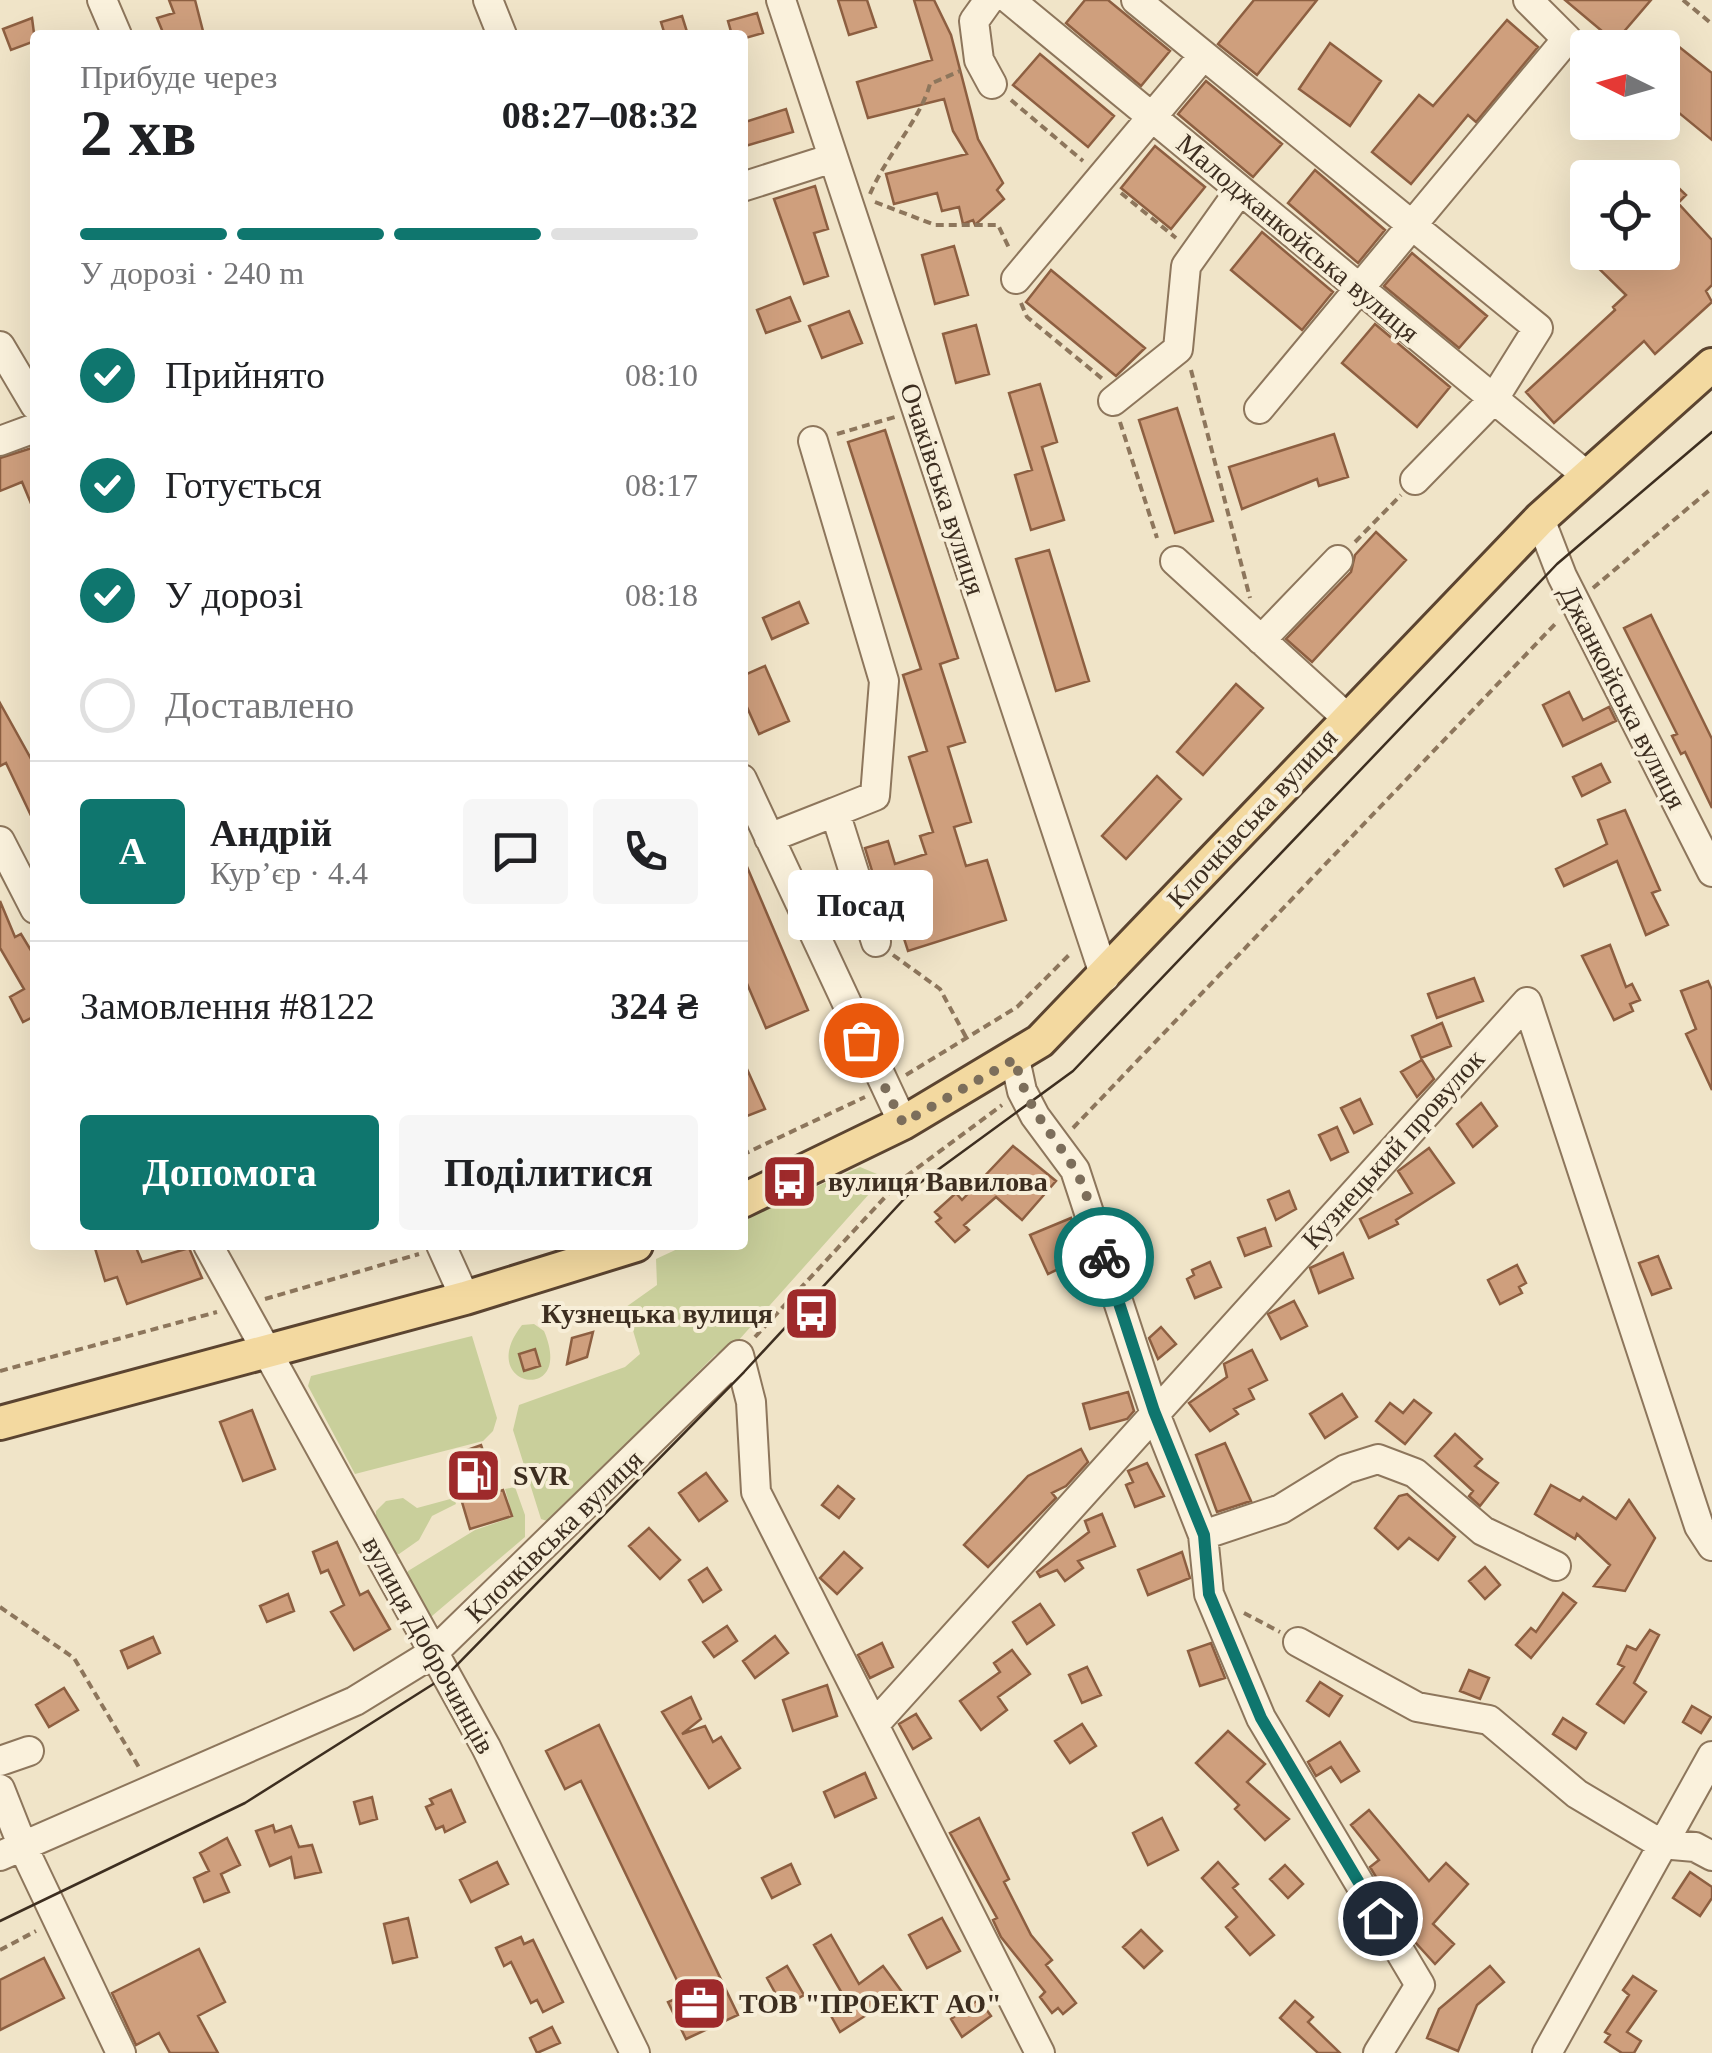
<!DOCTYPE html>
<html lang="uk">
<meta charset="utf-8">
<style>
body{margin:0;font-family:"Times New Roman",serif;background:#f6f6f6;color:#202124;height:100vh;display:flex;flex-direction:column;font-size:38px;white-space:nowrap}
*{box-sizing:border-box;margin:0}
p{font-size:32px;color:#757577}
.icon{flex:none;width:55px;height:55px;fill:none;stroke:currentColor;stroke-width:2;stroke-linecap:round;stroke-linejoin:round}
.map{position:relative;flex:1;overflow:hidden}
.details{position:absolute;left:30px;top:30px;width:718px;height:1220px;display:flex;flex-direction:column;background:#fff;border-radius:10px;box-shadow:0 10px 40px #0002}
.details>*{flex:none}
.needle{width:65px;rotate:275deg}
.controls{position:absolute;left:1570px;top:30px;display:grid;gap:20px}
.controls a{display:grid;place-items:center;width:110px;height:110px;border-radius:10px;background:#fff;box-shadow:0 10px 40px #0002;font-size:50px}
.pin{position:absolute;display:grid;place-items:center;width:85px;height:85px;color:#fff;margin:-42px;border:5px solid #fff;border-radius:50%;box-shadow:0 2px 10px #0007}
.courier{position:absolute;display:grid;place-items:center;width:100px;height:100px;margin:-50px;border:8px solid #0f766e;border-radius:50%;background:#fff;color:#222;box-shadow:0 2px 12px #0007}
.bubble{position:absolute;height:70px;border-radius:10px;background:#fff;box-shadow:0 10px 40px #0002;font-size:32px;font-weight:800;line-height:70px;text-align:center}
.head em{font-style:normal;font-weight:800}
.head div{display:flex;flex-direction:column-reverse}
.head{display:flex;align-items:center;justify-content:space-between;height:170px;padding:0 50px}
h1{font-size:65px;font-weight:800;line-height:75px}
.bar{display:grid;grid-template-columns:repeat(4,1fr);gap:15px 10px;align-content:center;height:120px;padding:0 50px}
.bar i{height:12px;border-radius:8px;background:#e0e0e0}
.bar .active{background:#0f766e}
.bar p{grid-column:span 4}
.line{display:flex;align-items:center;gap:25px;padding:0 50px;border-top:2px solid #e0e0e0}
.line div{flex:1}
.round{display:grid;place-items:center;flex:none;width:105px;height:105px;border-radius:10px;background:#f6f6f6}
ol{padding:0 50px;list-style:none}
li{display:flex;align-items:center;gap:30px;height:110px}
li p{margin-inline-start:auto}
li .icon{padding:10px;border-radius:50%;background:#0f766e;color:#fff;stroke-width:4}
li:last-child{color:#757577}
li i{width:55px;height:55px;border:5px solid #e0e0e0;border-radius:50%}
.primary-button{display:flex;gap:20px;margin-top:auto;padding:20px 50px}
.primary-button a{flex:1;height:115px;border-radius:10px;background:#0f766e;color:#fff;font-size:40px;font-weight:800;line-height:115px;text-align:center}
.primary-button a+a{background:#f6f6f6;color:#202124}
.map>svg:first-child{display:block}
.green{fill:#c9cf9b}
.building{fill:#cf9f7d;stroke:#8d5f41;stroke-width:2.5}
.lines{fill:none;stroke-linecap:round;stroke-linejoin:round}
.minor-casing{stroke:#8d765c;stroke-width:32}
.major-casing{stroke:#5b4430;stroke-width:38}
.path{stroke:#8d765c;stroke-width:4;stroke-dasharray:8 5;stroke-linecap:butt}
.minor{stroke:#faf1dc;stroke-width:28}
.major{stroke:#f3d9a0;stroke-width:32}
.tram{stroke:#3d2e20;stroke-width:2.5}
.done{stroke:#7c6e5b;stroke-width:10;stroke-dasharray:0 18}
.route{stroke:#0f766e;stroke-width:12}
.labels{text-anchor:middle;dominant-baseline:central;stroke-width:8;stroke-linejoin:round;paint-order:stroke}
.street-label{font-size:28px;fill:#3d2e20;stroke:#f7eed8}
.poi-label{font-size:28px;font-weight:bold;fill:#3d2e20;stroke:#f7eed8;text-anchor:start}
</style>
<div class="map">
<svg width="1712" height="2053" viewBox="0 0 1712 2053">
<rect width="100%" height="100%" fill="#f0e4c8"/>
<path class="green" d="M860,1167L877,1174L870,1193L738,1341L715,1355L550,1522L541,1519L513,1430L519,1405L625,1367L640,1354L626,1307L657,1285L656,1259L686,1245H742L743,1220Z
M534,1324L544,1331C576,1406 473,1387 522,1325Z
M472,1336L497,1418L493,1431L483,1441L355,1474L308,1386L311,1376Z
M515,1487L525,1515V1537L432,1616H423L404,1578L408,1571L475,1530L513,1517L505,1489Z
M403,1498L417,1508L454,1498L456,1504L432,1516L419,1540L399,1554L390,1553L376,1529V1511L386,1501Z"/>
<path class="building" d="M169,0H195L204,35H164L157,18L174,13Z
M838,0H867L876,27L849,35Z
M914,0H934L951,35L978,139L1003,183L997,190L1004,199L975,225L973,220L963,224L959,207L942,211L937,193L894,204L886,174L967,154L953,131L944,99L868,118L857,82L932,60Z
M1085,0H1108L1170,51L1141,86L1066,23Z
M1254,0H1317L1257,75L1218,44Z
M1565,0H1651L1615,42Z
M757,13L763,33L742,39L732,35L728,21Z
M682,16L688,35H665L661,22Z
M32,18L35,41L11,50L3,29Z
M1507,20L1538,47L1476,122L1468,115L1411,184L1372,152L1419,95L1433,106Z
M1673,42L1712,73V140L1662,99V54Z
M1330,43L1381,81L1350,126L1299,89Z
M1040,54L1114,116L1088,147L1013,85Z
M1206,81L1282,144L1253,177L1178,114Z
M786,109L793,132L742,147V123Z
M1155,146L1205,187L1171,229L1121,188Z
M1315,170L1385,230L1358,263L1288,203Z
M1662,172L1686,195L1678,203L1712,240V285L1706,291L1712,302L1655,354L1644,341L1554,423L1526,392L1615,310L1613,307L1626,295L1582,252H1662Z
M815,186L828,229L814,233L828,276L804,284L774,199Z
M1262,232L1333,292L1302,330L1231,270Z
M954,246L968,295L935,304L922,255Z
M1412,253L1487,316L1459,348L1384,286Z
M1051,270L1145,348L1116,376L1026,302Z
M790,297L800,321L766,333L757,310Z
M849,311L862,343L822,358L809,326Z
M1375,324L1450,387L1417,427L1342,363Z
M976,325L989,374L956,383L943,334Z
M1040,384L1057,442L1042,447L1064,520L1031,530L1015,475L1032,470L1009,393Z
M1177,408L1213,521L1175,533L1139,420Z
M885,430L958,658L940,664L965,742L948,747L971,822L954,827L966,866L987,860L1006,920L908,951L900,926L890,929L865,848L888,841L895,864L926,854L920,836L933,832L909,757L927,751L903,675L921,669L848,442Z
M1334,434L1348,477L1319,486L1317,479L1242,509L1229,467Z
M35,447V513L22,482L0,491V458Z
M1376,532L1406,560L1312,662L1286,639L1351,572L1355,555Z
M1049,550L1089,681L1056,691L1016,559Z
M799,602L808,623L772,639L763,618Z
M1651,615L1712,739V808L1685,752L1681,754L1672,736L1677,734L1624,628Z
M765,666L789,721L759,734L742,696V676Z
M1236,684L1263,708L1203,775L1177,752Z
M1569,692L1583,720L1609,707L1616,721L1563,746L1543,705Z
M0,703L35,766V824L6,763L0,766Z
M1601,764L1610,782L1582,796L1573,777Z
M1157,776L1181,799L1126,859L1102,836Z
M1625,810L1660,890L1652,893L1668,925L1646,935L1617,861L1564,886L1556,869L1607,844L1598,820Z
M742,855L808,1010L766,1028L742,972Z
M0,901L15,937L21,934L35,957V1016L23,1022L10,997L24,989L0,948Z
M1610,945L1626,987L1632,984L1640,1000L1630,1004L1633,1011L1614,1020L1582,956Z
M1474,978L1483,1001L1437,1018L1428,994Z
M1708,981L1712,990V1090L1686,1034L1696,1029L1681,991Z
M1442,1023L1451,1046L1421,1058L1412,1036Z
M742,1058L765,1109L742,1118Z
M1422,1060L1434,1079L1417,1097L1401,1072Z
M1360,1099L1372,1124L1354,1133L1341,1108Z
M1481,1103L1497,1126L1473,1147L1457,1124Z
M1337,1127L1348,1152L1331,1160L1319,1135Z
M1013,1146L1056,1181L1022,1220L996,1197L964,1225L969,1230L955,1242L936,1222L941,1218L935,1212L956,1193L962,1200Z
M1429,1148L1454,1183L1396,1220L1398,1224L1369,1238L1360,1219L1412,1193L1398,1171Z
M1289,1191L1296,1209L1276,1220L1268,1200Z
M1071,1218L1085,1256L1048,1274L1030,1235Z
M1265,1228L1271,1246L1245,1256L1238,1238Z
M94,1245H135L142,1262L189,1248L202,1278L127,1304L117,1277L105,1281Z
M1343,1253L1353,1278L1319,1293L1310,1268Z
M1658,1256L1671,1288L1652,1295L1639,1263Z
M1210,1262L1221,1287L1195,1298L1187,1279L1194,1275L1192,1270Z
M1517,1265L1526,1283L1519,1287L1522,1293L1500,1304L1488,1280Z
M1294,1301L1307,1326L1281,1339L1268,1314Z
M1161,1327L1176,1344L1158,1359L1149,1338Z
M593,1332L587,1357L567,1364L572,1338Z
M535,1349L540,1366L524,1371L519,1354Z
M1252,1350L1267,1380L1249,1389L1254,1399L1234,1409L1238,1414L1210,1431L1189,1403L1227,1377L1224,1364Z
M1128,1392L1134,1411L1127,1419L1090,1429L1083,1404Z
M1342,1394L1357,1417L1325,1438L1310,1414Z
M1414,1400L1431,1413L1405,1444L1376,1421L1390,1403L1403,1413Z
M252,1410L275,1469L243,1481L220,1422Z
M1455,1434L1482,1459L1475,1466L1498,1483L1480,1506L1469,1496L1473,1491L1435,1456Z
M1225,1443L1251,1501L1217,1512L1196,1455Z
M481,1445L497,1492L503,1490L512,1516L470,1529L462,1502L468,1500L453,1455Z
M1081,1449L1088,1462L1066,1486L1052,1493L1056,1498L988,1567L964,1545L1028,1476Z
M1147,1463L1164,1496L1135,1507L1126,1485L1133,1482L1128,1471Z
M706,1473L727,1501L699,1521L679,1493Z
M1551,1485L1580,1501L1583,1497L1616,1519L1629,1500L1655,1538L1625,1591L1594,1586L1610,1565L1577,1534L1575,1539L1535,1514Z
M838,1486L854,1499L839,1518L822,1505Z
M1407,1494L1455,1537L1438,1560L1409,1538L1398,1549L1375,1528L1399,1496Z
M1102,1514L1115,1546L1078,1561L1083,1568L1065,1581L1057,1570L1040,1577L1037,1572L1089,1532L1085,1521Z
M649,1528L680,1560L660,1579L629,1546Z
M337,1542L360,1595L368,1591L390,1629L354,1650L331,1612L344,1605L328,1570L321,1573L313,1552Z
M844,1552L862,1568L837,1594L820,1578Z
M1182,1552L1190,1578L1148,1595L1138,1570Z
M1485,1567L1500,1585L1485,1599L1469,1581Z
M707,1568L721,1590L703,1602L689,1580Z
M1563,1593L1576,1603L1531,1658L1516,1645L1531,1628L1536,1632Z
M288,1594L294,1611L267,1622L260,1606Z
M1040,1604L1054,1625L1027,1644L1013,1622Z
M727,1626L737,1641L714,1657L703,1642Z
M1650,1630L1659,1635L1634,1683L1646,1692L1624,1723L1597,1704L1624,1667L1618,1664L1627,1646L1636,1650Z
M775,1636L788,1653L755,1678L743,1661Z
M153,1637L160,1653L128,1668L121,1651Z
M882,1643L893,1667L870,1678L858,1655Z
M1211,1643L1225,1678L1200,1686L1188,1651Z
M1012,1650L1030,1674L998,1697L1007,1710L981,1730L960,1701L1000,1672L994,1663Z
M1087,1667L1101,1695L1082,1703L1069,1675Z
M1469,1670L1489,1678L1480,1699L1460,1691Z
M1320,1682L1342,1696L1329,1716L1307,1701Z
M827,1685L837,1716L793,1731L783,1700Z
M64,1688L78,1710L49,1727L36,1705Z
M691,1697L701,1719L682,1734L705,1726L713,1742L721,1737L740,1768L709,1788L662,1712Z
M1692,1706L1711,1717L1701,1733L1683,1722Z
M916,1714L931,1738L913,1749L899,1724Z
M1563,1718L1586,1733L1576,1749L1553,1734Z
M1082,1724L1096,1746L1070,1763L1055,1741Z
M599,1725L738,2015L686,2039L668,2002L684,1995L581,1781L565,1789L546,1751Z
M1228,1731L1265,1764L1247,1782L1289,1819L1265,1840L1235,1809L1239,1805L1196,1763Z
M1340,1742L1359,1771L1341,1782L1331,1767L1316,1776L1308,1762Z
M865,1773L876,1798L835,1817L824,1792Z
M451,1790L465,1822L445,1832L443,1826L436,1829L426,1807L433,1804L430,1799Z
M372,1797L377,1819L360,1824L354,1802Z
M1369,1810L1429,1881L1446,1863L1468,1884L1433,1924L1454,1944L1435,1964L1415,1942L1370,1867L1379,1860L1351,1825Z
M979,1818L1009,1879L1004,1882L1031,1935L1052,1960L1046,1965L1076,2003L1063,2014L1058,2008L1052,2013L1040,1997L1045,1992L1001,1937L993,1920L997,1918L950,1833Z
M1162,1818L1178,1850L1148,1865L1133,1833Z
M273,1825L275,1832L291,1826L299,1847L312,1845L321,1872L295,1878L291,1857L270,1866L256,1831Z
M227,1838L240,1865L221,1874L229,1892L204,1902L194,1878L209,1871L200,1853Z
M497,1862L508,1884L471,1902L460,1880Z
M1218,1862L1238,1884L1233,1888L1274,1935L1250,1955L1226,1927L1237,1917L1202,1878Z
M791,1864L800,1884L772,1898L762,1878Z
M1285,1865L1303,1884L1288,1898L1270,1879Z
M1690,1872L1712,1887V1898L1700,1916L1673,1898Z
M408,1918L417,1957L393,1963L384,1924Z
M942,1918L960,1951L927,1968L909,1935Z
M1141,1930L1162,1951L1144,1968L1123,1947Z
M831,1935L859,1984L883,1966L902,1992L840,2032L825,2005L843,1995L814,1945Z
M521,1937L524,1944L533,1940L563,2002L543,2012L537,2000L531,2003L511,1962L504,1966L496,1948Z
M199,1949L225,2002L198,2016L218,2053H170L159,2033L136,2045L112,1993Z
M44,1958L64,1998L0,2030V1980Z
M787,1966L804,1995L783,2007L767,1978Z
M1490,1966L1504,1982L1477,2005L1458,2051L1427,2038L1439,2009Z
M1633,1976L1656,1991L1627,2032L1641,2041L1634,2053H1622L1605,2042L1610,2035L1605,2032L1629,1995L1623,1990Z
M979,1999L991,2016L962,2037L951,2019Z
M1295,2001L1313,2017L1308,2022L1340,2053H1318L1280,2018Z
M552,2027L560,2043L537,2053L530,2038Z"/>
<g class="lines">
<defs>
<path id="minor" d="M102,0L117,35
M488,0L502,35
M781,0L1105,977
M989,0L974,21L979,60L992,84
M1010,0L1586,475
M1136,0L1538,328L1493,400L1415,480
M742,187L833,158
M1016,279L1203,56
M0,346L35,405
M1113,401L1178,349L1186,266L1240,190
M1259,409L1567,39L1528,0
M0,441L35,428
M813,441L884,681L875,796L835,812L876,942
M1540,519L1562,576L1712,872
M1175,561L1346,717
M1261,640L1338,560
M742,779L903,1123
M769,838L835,812
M0,841L35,909
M1015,1059L1022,1091L1035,1116L1075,1170L1154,1411L1203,1535L1209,1594L1261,1718L1420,1985L1378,2053
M208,1245L486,1747L635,2053
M441,1245L465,1298
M1203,1535L1281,1509L1346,1469L1378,1459L1415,1473L1483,1531L1556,1566
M1298,1642L1417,1707L1489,1720L1577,1794L1661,1844L1695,1847L1712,1856
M874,1725L1527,1002L1699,1526L1712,1546
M0,1761L29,1751
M0,1789L23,1847L121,2053
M0,1856L355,1701L433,1653L739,1355L751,1402L756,1492L1040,2053
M1547,2053L1712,1756"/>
<path id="major" d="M742,1201L903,1123L1040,1041L1540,519L1712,365
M0,1423L465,1298L636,1245"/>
</defs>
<use href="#minor" class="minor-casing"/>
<use href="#major" class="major-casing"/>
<path class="path" d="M1683,0L1712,24
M1011,100L1083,161
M1121,193L1176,238
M870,194C886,156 921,118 930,84L960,71
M875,202L935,225H998L1010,250
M1021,303L1027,317L1105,381
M1191,370L1250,598
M1120,422L1157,538
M837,434L895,417
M1355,542L1401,495
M1593,588L1712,488
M893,955L940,989L967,1039
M906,1075L1017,1007L1070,954
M1073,1128L1557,622
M742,1155L865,1097
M265,1299L419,1254
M755,1337L901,1180L1002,1105
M0,1371L217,1312
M0,1607L74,1658L140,1769
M1244,1613L1280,1632
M0,1950L36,1931"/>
<use href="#minor" class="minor"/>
<use href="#major" class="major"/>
<path class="tram" d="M0,1921L245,1803L446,1676L744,1372L917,1185L1073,1071L1557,564L1712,432"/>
</g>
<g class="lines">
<path class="done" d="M861,1040L903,1123L1015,1059C1026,1109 1048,1127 1074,1168C1089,1192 1095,1229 1104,1257"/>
<path class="route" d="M1104,1257L1154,1411L1204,1535L1209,1594L1261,1718L1380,1918"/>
</g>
<defs>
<symbol id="bus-square" viewBox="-11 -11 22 22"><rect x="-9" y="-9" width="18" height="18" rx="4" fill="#9e2a2b" stroke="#f7eed8"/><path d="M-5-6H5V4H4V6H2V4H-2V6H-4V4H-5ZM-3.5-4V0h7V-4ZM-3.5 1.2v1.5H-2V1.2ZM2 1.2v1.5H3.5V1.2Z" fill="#fff"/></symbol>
<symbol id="fuel-square" viewBox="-11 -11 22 22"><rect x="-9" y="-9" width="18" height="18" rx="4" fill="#9e2a2b" stroke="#f7eed8"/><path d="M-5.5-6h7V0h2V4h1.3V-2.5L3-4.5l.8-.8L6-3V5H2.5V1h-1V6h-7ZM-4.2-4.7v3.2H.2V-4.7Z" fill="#fff"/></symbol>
<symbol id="office-square" viewBox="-11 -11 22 22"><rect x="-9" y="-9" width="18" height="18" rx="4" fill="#9e2a2b" stroke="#f7eed8"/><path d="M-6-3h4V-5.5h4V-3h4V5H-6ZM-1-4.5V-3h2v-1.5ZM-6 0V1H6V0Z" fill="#fff"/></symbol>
</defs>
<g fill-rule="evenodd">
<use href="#bus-square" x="758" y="1150" width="63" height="63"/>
<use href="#bus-square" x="780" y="1282" width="63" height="63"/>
<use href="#fuel-square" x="442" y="1444" width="63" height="63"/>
<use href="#office-square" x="668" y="1972" width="63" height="63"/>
</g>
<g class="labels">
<g class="street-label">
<text transform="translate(1298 238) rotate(40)">Малоджанкойська вулиця</text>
<text transform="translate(943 489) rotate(72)">Очаківська вулиця</text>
<text transform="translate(1623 697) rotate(63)">Джанкойська вулиця</text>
<text transform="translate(1252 818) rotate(-47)">Клочківська вулиця</text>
<text transform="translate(1393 1149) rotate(-48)">Кузнецький провулок</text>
<text transform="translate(554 1536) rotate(-44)">Клочківська вулиця</text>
<text transform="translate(429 1645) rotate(61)">вулиця Доброчинців</text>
</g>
<g class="poi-label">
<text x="828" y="1181">вулиця Вавилова</text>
<text x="773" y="1313" text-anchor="end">Кузнецька вулиця</text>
<text x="513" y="1475">SVR</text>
<text x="739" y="2003">ТОВ "ПРОЕКТ АО"</text>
</g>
</g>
</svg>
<div class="controls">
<a><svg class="needle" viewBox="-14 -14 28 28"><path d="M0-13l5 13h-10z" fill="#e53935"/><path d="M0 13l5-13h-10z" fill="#757577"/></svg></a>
<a><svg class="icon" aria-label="locate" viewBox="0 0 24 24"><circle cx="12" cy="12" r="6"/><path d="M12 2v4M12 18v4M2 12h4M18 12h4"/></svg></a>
</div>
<div class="pin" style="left:861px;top:1040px;background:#ea580c"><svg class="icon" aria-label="bag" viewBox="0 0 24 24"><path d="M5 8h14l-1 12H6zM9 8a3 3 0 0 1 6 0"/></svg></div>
<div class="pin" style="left:1380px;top:1918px;background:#1f2937"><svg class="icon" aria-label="home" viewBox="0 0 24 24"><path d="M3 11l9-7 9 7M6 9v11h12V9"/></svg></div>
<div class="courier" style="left:1104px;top:1257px"><svg class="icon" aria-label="bike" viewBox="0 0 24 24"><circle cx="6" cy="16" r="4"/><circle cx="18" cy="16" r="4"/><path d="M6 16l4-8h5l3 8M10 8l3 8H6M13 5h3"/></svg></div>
<div class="bubble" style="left:788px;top:870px;width:145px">Посад</div>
<section class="details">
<div class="head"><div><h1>2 хв</h1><p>Прибуде через</p></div><em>08:27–08:32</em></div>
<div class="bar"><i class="active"></i><i class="active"></i><i class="active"></i><i></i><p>У дорозі · 240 m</p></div>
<ol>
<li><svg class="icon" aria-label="check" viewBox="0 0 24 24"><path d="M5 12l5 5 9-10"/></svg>Прийнято<p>08:10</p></li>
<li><svg class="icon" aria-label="check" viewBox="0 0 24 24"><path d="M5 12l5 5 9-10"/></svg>Готується<p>08:17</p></li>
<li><svg class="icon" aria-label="check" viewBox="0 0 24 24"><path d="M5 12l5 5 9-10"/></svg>У дорозі<p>08:18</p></li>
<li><i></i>Доставлено</li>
</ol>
<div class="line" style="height:180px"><b class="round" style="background:#0f766e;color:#fff">А</b><div><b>Андрій</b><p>Кур’єр · 4.4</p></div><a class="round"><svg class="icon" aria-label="chat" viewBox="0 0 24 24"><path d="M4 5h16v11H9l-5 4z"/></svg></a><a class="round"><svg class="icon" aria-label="phone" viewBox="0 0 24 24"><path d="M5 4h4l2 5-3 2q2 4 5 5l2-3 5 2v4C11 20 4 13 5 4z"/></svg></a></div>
<div class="line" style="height:130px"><div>Замовлення #8122</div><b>324 ₴</b></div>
<div class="primary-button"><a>Допомога</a><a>Поділитися</a></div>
</section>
</div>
